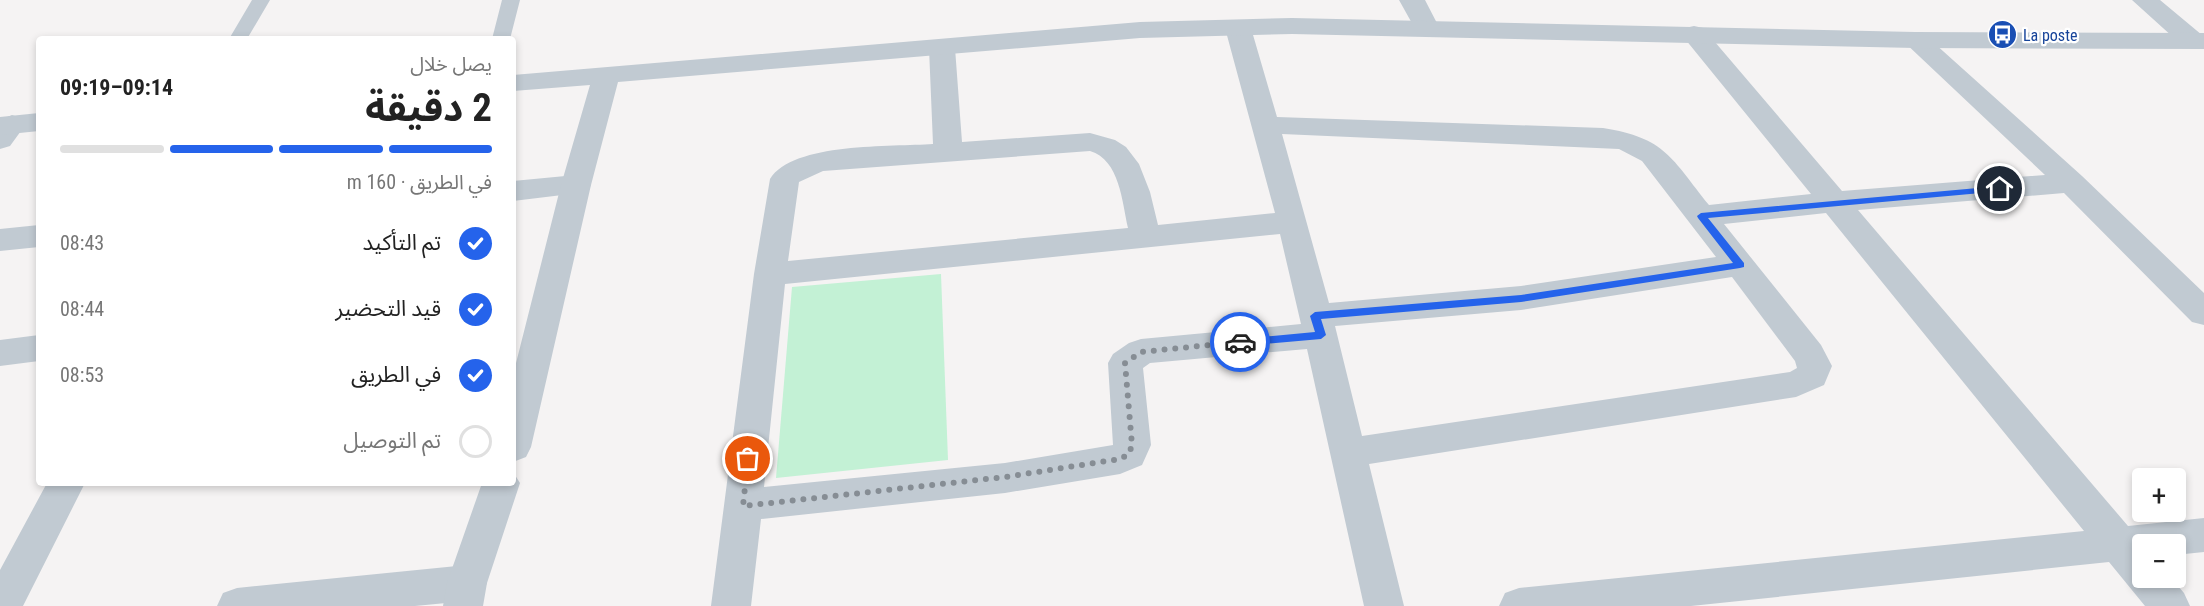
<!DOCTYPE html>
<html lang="ar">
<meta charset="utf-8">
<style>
body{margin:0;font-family:"Roboto Condensed","Noto Sans Arabic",sans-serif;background:#f2f2f2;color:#222;direction:rtl;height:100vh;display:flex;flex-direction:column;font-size:22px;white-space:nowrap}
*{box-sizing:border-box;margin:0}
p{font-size:20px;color:#767676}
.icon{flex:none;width:33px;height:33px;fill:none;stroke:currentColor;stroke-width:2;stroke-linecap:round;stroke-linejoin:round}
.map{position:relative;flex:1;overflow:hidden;direction:ltr}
.panel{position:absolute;left:36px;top:36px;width:480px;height:450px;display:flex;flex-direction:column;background:#fff;border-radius:6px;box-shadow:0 3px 9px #0003;direction:rtl}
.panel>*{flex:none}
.buttons{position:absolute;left:2132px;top:468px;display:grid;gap:12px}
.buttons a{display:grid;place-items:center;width:54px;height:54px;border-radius:6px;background:#fff;box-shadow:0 3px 9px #0003;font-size:30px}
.pin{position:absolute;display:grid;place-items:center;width:51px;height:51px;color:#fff;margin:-26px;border:3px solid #fff;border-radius:50%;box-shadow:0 2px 6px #0007}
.courier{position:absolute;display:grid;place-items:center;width:60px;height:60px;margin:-30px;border:4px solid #2563eb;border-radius:50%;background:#fff;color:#222;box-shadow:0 2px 8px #0007}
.headline em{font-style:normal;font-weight:700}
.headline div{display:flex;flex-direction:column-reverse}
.headline{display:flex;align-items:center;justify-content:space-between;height:102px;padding:0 24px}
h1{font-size:39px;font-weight:700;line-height:45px}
.bar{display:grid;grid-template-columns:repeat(4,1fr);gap:9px 6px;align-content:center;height:72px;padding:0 24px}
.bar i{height:8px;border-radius:4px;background:#e0e0e0}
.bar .current{background:#2563eb}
.bar p{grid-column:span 4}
ol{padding:0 24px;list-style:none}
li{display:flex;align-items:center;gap:18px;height:66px}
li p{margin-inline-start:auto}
li .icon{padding:6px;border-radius:50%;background:#2563eb;color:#fff;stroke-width:4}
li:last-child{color:#767676}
li i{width:33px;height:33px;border:3px solid #e0e0e0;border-radius:50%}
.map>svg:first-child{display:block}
.green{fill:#c3f1d5}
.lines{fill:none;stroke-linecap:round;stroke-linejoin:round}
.service{fill:#c1cad2;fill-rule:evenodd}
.minor{fill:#c1cad2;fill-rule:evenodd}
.tertiary{fill:#c1cad2;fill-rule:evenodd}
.route{fill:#2563eb}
.done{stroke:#868d94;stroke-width:6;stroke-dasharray:0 10.8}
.labels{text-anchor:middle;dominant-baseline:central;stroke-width:4.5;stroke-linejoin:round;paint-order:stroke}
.far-transit-label{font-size:16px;fill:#164399;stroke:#fff;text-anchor:start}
</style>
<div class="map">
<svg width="2204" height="606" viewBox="0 0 2204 606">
<rect width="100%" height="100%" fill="#f5f3f3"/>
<path class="green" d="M941,274L948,460L776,478L792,287Z"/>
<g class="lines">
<path class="service" d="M252,0H270L247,39H229Z
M502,0H520L510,39H492Z"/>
<path class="minor" d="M1399,0H1425L1440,29L1436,34L1427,37L1418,34Z
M2132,0H2160L2202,35L2204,44L2193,49L2184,47Z
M1238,20L1247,23L1251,28L1277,117L1603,128C1666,138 1671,158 1709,205L1811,194L1681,34L1685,28L1694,26L1703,28L1842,191L2045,175L1902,40L1906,34L1915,32L1924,34L2082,176L2204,293V325L2192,322L2064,193L1858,210L2128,526L2204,518V552L2175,555V544H2142V578H2171L2184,593L2190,606H2145L2109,562L1691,606H1499L1505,593L1519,588L2084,531L1826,213L1724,224L1821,345L1832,366L1824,385L1796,397L1369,464L1404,606H1364L1307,349L1150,363L1143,368L1151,445L1142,465L1120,474L1005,493L761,519L751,606H711L754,274L770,179C793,142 892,147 933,144L929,48L933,42L942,40L951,42L955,48L962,142L1090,133L1115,140L1126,147L1139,164L1150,192L1158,225L1275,213L1225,28L1229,23ZM1282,134L1619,149L1642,161L1716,257L1521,286L1329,303ZM1090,151C1120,160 1122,202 1128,228L788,261L799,182L823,171ZM1280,234L1301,324L1141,339L1129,343L1113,354L1108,363L1113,445L1005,463L764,487L785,284ZM1732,277L1795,361L1797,368L1790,372L1362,436L1335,326L1521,310Z
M12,115L22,118L26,124L10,146L0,149V120Z
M576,175L587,178L591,185L587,192L513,201V181Z
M39,225V247L0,251V229Z
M39,335V361L0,366V340Z
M47,483H85L23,606H0V570Z
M467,565L481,571L487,583L481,595L467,601L415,606H217L223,593L237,588Z"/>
<path class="tertiary" d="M1292,18L1915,32L2204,33V49L1915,48L1292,34L1140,38L618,82L591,185L531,447L526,457L513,462V375L561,185L590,85L513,91V75L1140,22Z
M39,113V131L0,135V117Z
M513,472L520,483L487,583L483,606H443L447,583L482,483H513Z"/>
</g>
<path class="route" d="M2000,186H2003V191L1708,218L1744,263V267L1740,268L1521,302L1321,319L1326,335L1321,339L1240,346L1235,342L1240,339L1315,332L1310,316L1315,312L1521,295L1733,263L1698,218L1697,216L1701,213Z"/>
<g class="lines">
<path class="done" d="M748,459L743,506L1005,477L1120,459L1129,454L1132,445L1125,363L1141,352L1240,342"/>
</g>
<defs>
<symbol id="bus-disc" viewBox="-11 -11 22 22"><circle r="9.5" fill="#1a4fb4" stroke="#fff"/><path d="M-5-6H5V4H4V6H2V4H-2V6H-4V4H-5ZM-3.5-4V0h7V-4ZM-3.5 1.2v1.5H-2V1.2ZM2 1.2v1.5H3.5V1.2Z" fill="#fff"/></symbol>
</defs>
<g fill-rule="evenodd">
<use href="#bus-disc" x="1986" y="18" width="33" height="33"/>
</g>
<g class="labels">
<g class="far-transit-label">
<text x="2023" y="35">La poste</text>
</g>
</g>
</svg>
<div class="buttons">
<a>+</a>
<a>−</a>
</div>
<div class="pin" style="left:748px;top:459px;background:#ea580c"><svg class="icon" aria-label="bag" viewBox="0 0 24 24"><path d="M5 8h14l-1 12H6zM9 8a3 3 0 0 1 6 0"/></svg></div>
<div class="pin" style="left:2000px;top:189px;background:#1f2937"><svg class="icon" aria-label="home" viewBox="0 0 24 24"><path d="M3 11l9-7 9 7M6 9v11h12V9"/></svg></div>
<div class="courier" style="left:1240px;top:342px"><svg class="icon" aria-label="car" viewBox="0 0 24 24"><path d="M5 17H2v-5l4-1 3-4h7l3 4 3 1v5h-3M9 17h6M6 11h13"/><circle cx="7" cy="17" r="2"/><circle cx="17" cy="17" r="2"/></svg></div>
<section class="panel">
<div class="headline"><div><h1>2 دقيقة</h1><p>يصل خلال</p></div><em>09:14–09:19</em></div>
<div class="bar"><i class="current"></i><i class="current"></i><i class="current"></i><i></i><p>في الطريق · 160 m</p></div>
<ol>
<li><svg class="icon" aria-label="check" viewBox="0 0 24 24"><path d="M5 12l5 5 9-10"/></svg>تم التأكيد<p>08:43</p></li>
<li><svg class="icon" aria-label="check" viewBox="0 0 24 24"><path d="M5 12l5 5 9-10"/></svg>قيد التحضير<p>08:44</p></li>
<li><svg class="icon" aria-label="check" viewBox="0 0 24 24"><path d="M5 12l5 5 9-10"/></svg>في الطريق<p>08:53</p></li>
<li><i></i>تم التوصيل</li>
</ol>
</section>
</div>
